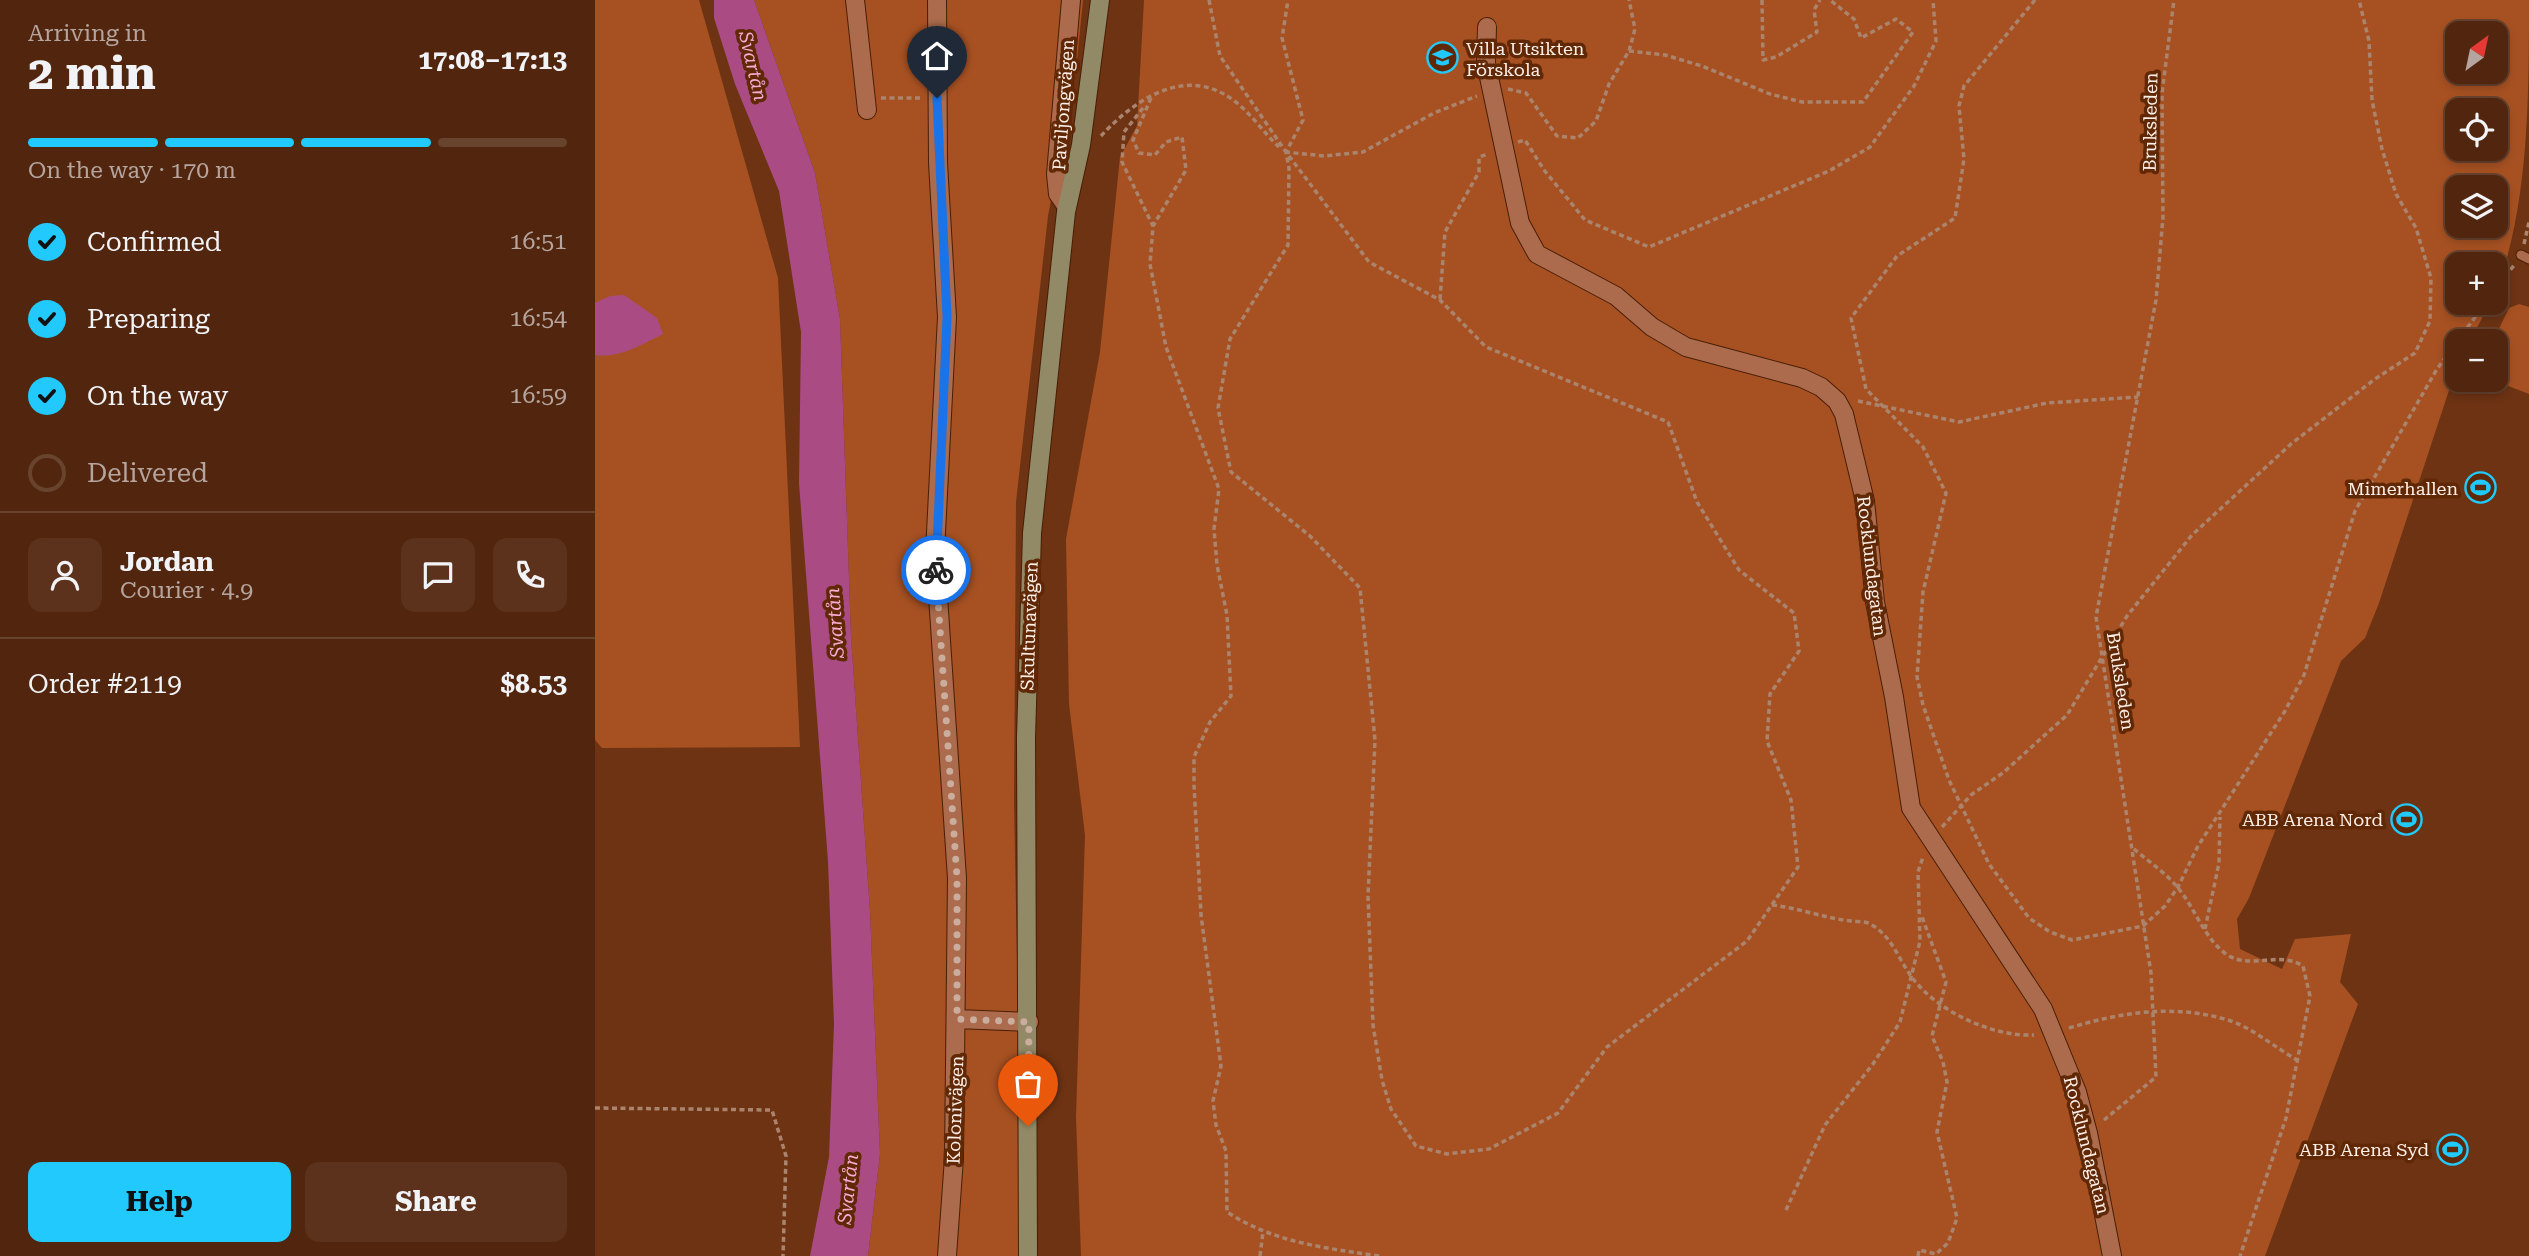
<!DOCTYPE html>
<meta charset="utf-8">
<style>
body{margin:0;font-family:"Roboto Serif",serif;background:#5c321c;color:#f1f3f6;height:100vh;display:flex;flex-direction:column;font-size:26px;white-space:nowrap}
*{box-sizing:border-box;margin:0}
p{font-size:23px;color:#b5a59e}
.icon{flex:none;width:38px;height:38px;fill:none;stroke:currentColor;stroke-width:2;stroke-linecap:round;stroke-linejoin:round}
.map{position:relative;flex:1;overflow:hidden}
.details{display:flex;flex-direction:column;background:#52260e;width:595px}
.details>*{flex:none}
.needle{width:46px;rotate:33deg}
.fabs{position:absolute;left:1850px;top:21px;display:grid;gap:14px}
.fabs a{display:grid;place-items:center;width:63px;height:63px;border-radius:14px;background:#52260e;box-shadow:0 4px 10px #0003,0 0 0 2px #68432e;font-size:35px}
.pin{position:absolute;display:grid;place-items:center;width:60px;height:60px;color:#fff;margin:-72px -30px;border-radius:50% 50% 50% 0;rotate:-45deg;box-shadow:0 0 7px #0007}
.pin .icon{rotate:45deg}
.courier{position:absolute;display:grid;place-items:center;width:70px;height:70px;margin:-35px;border:5px solid #1a73e8;border-radius:50%;background:#fff;color:#222;box-shadow:0 2px 9px #0007}
.overview em{font-style:normal;font-weight:700}
.overview div{display:flex;flex-direction:column-reverse}
.overview{display:flex;align-items:center;justify-content:space-between;height:119px;padding:0 28px}
h1{font-size:46px;font-weight:700;line-height:52px}
.bar{display:grid;grid-template-columns:repeat(4,1fr);gap:10px 7px;align-content:center;height:84px;padding:0 28px}
.bar i{height:9px;border-radius:5px;background:#68432e}
.bar .active{background:#22c9fd}
.bar p{grid-column:span 4}
.line{display:flex;align-items:center;gap:18px;padding:0 28px;border-top:2px solid #68432e}
.line div{flex:1}
.round{display:grid;place-items:center;flex:none;width:74px;height:74px;border-radius:14px;background:#5c321c}
ol{padding:0 28px;list-style:none}
li{display:flex;align-items:center;gap:21px;height:77px}
li p{margin-inline-start:auto}
li .icon{padding:7px;border-radius:50%;background:#22c9fd;color:#111;stroke-width:4}
li:last-child{color:#b5a59e}
li i{width:38px;height:38px;border:4px solid #68432e;border-radius:50%}
.cta{display:flex;gap:14px;margin-top:auto;padding:14px 28px}
.cta a{flex:1;height:80px;border-radius:14px;background:#22c9fd;color:#111;font-size:28px;font-weight:700;line-height:80px;text-align:center}
.cta a+a{background:#5c321c;color:#f1f3f6}
main{display:flex;flex:1;min-height:0}
.map>svg:first-child{display:block}
.green{fill:#a75122;fill-rule:evenodd}
.water{fill:#ab4b84}
.lines{fill:none;stroke-linecap:round;stroke-linejoin:round}
.lane-casing{stroke:#491e05;stroke-width:11}
.street-casing{stroke:#491e05;stroke-width:20}
.secondary-casing{stroke:#491e05;stroke-width:20}
.path{stroke:#ab846e;stroke-width:3.5;stroke-dasharray:5 3.5;stroke-linecap:butt}
.lane{stroke:#ab6b4c;stroke-width:9}
.street{stroke:#ab6b4c;stroke-width:18}
.secondary{stroke:#928a67;stroke-width:18}
.done{stroke:#cbad9d;stroke-width:7;stroke-dasharray:0 12.6}
.route{stroke:#1a73e8;stroke-width:9}
.labels{text-anchor:middle;dominant-baseline:central;stroke-width:7;stroke-linejoin:round;paint-order:stroke}
.poi-label{font-size:18px;fill:#feefe8;stroke:#612806;text-anchor:end}
.street-label{font-size:18px;fill:#feefe8;stroke:#612806}
.water-label{font-size:19px;font-style:italic;fill:#f8abd4;stroke:#612806}
</style>
<main>
<section class="details">
<div class="overview"><div><h1>2 min</h1><p>Arriving in</p></div><em>17:08–17:13</em></div>
<div class="bar"><i class="active"></i><i class="active"></i><i class="active"></i><i></i><p>On the way · 170 m</p></div>
<ol>
<li><svg class="icon" aria-label="check" viewBox="0 0 24 24"><path d="M5 12l5 5 9-10"/></svg>Confirmed<p>16:51</p></li>
<li><svg class="icon" aria-label="check" viewBox="0 0 24 24"><path d="M5 12l5 5 9-10"/></svg>Preparing<p>16:54</p></li>
<li><svg class="icon" aria-label="check" viewBox="0 0 24 24"><path d="M5 12l5 5 9-10"/></svg>On the way<p>16:59</p></li>
<li><i></i>Delivered</li>
</ol>
<div class="line" style="height:126px"><a class="round"><svg class="icon" aria-label="person" viewBox="0 0 24 24"><circle cx="12" cy="8" r="4"/><path d="M4 21q1-7 8-7t8 7"/></svg></a><div><b>Jordan</b><p>Courier · 4.9</p></div><a class="round"><svg class="icon" aria-label="chat" viewBox="0 0 24 24"><path d="M4 5h16v11H9l-5 4z"/></svg></a><a class="round"><svg class="icon" aria-label="phone" viewBox="0 0 24 24"><path d="M5 4h4l2 5-3 2q2 4 5 5l2-3 5 2v4C11 20 4 13 5 4z"/></svg></a></div>
<div class="line" style="height:91px"><div>Order #2119</div><b>$8.53</b></div>
<div class="cta"><a>Help</a><a>Share</a></div>
</section>
<div class="map">
<svg width="1934" height="1256" viewBox="0 0 1934 1256">
<rect width="100%" height="100%" fill="#6d3313"/>
<path class="green" d="M0,0H104L183,278L205,747L7,748L0,740Z
M159,0H488L481,71L453,216L421,502L419,802L424,1067L423,1256H273L285,1154L275,911L256,637L245,319L220,173Z
M549,0H1934C1934,97 1934,204 1901,292L1900,264H1862V303H1895L1875,341H1862V366L1784,603L1770,638L1746,661L1654,898L1642,919L1645,949L1687,969L1700,939L1756,934L1745,982L1763,1004L1670,1256H486L481,1117L490,835L474,704L471,539L505,352L525,157L542,126ZM1862,33H1900V72H1862ZM1862,110H1900V149H1862ZM1862,187H1900V226H1862Z
M1924,304L1934,307V394L1898,380V341L1914,308Z"/>
<path class="water" d="M119,0H159L220,173L245,319L256,637L275,911L285,1154L273,1256H215L234,1157L239,1024L233,861L204,483L206,332L184,191L140,84L119,18Z
M29,295L62,318L68,334C48,344 23,359 0,355V303L15,296Z"/>
<g class="lines">
<defs>
<path id="lane" d="M1926,255L1934,259"/>
<path id="street" d="M260,0L272,110
M342,0L343,163L352,317L340,552L362,878L359,1158L352,1256
M892,27L891,63L925,223L942,254L1021,296L1057,327L1091,347L1207,378L1226,387L1242,401L1249,414L1270,501L1280,602L1299,697L1316,808L1448,1009L1482,1092L1493,1133L1517,1256
M472,207L463,194L461,174L476,0
M362,1019L434,1022"/>
<path id="secondary" d="M433,1256L431,738L437,533L471,212L486,145L505,0"/>
</defs>
<use href="#lane" class="lane-casing"/>
<use href="#street" class="street-casing"/>
<use href="#secondary" class="secondary-casing"/>
<path class="path" d="M614,0L625,56L691,152L774,262L845,300L891,347L1073,422L1102,502L1144,570L1199,613L1204,651L1175,694L1172,741L1196,800L1203,867L1152,941L1012,1047L963,1113L894,1149L852,1154L821,1146L796,1109L787,1080L778,1025L773,896L780,740L765,588L715,536L636,472L623,408L635,339L693,245L694,168L691,152L708,120L687,38L693,0
M1167,0L1168,60L1181,57L1222,32L1219,10L1225,0
M1440,0L1369,86L1364,106L1369,159L1360,218L1302,256L1256,318L1271,389L1328,447L1351,493L1328,592L1322,677L1328,705L1354,780L1394,864L1434,918L1455,932L1477,940L1548,926L1570,906L1583,887L1603,846L1690,711L1709,675L1760,511L1842,369L1862,342
M1034,51L1070,55L1107,66L1175,94L1207,102H1268L1318,32L1301,19L1266,38L1259,19L1235,0
M913,89L931,93L962,136L983,138L1001,121L1014,84L1034,51L1040,29L1034,0
M286,98H327
M556,98L538,140L544,153L560,155L571,142L587,137L591,170L558,226L555,264L571,347L624,489L619,529L622,565L632,615L636,696L615,722L599,757V785L606,915L626,1066L618,1101L621,1125L631,1151L632,1212C680,1243 730,1248 785,1256
M548,108L529,132L527,162L558,226
M506,136C540,99 591,65 638,100C655,112 668,132 684,147
M923,142L930,140L949,170L990,220L1054,247L1234,171L1275,147L1319,86L1341,41L1338,0
M690,152L729,156L768,152L839,113L882,96
M1929,244L1934,222
M1900,290L1920,264
M845,299L850,232L884,172V157L893,154
M1862,341L1891,303
M1263,401L1364,422L1452,403L1543,397
M1347,827L1376,795L1409,772L1472,715L1532,616L1597,535L1696,444L1780,379L1820,353L1835,321L1836,278L1821,228L1801,194L1787,149L1777,100L1774,41L1764,0
M1539,849C1553,861 1571,873 1583,888C1600,908 1609,938 1631,954C1655,971 1684,950 1708,966L1715,996L1691,1118L1645,1256
M1177,905C1204,908 1229,918 1256,921C1263,922 1272,921 1277,925C1297,937 1303,958 1316,976C1341,1011 1397,1037 1439,1035
M1610,929L1624,863L1625,817
M1474,1028C1527,1012 1579,1004 1633,1020C1656,1027 1681,1048 1702,1060
M0,1108L177,1110L191,1156L188,1256
M1509,1120L1561,1077L1556,973L1501,617L1561,300L1568,217L1567,93L1579,0
M1191,1210L1230,1125L1278,1064L1305,1022L1325,941L1323,872L1328,857
M665,1256L668,1232
M1323,1256L1324,1250L1341,1254L1353,1243L1362,1218L1342,1132L1352,1082L1348,1062L1337,1036L1351,982L1326,914"/>
<use href="#lane" class="lane"/>
<use href="#street" class="street"/>
<use href="#secondary" class="secondary"/>
</g>
<g class="lines">
<path class="done" d="M341,570L362,878V1019L434,1022L433,1126"/>
<path class="route" d="M341,570L352,317L342,98"/>
</g>
<defs>
<symbol id="school-ring" viewBox="-11 -11 22 22"><circle r="9.5" fill="#612806" stroke="#22c9fd" stroke-width="1.5"/><path d="M0-5L7-2L0 1L-7-2ZM-4 1L0 2.5L4 1V4Q0 6-4 4Z" fill="#22c9fd"/></symbol>
<symbol id="stadium-ring" viewBox="-11 -11 22 22"><circle r="9.5" fill="#612806" stroke="#22c9fd" stroke-width="1.5"/><path d="M0-5a6.5 5 0 1 0 0 10a6.5 5 0 1 0 0-10ZM-3.5-1.8h7v3.6h-7Z" fill="#22c9fd"/></symbol>
</defs>
<g fill-rule="evenodd">
<use href="#school-ring" x="830" y="40" width="35" height="35"/>
<use href="#stadium-ring" x="1868" y="470" width="35" height="35"/>
<use href="#stadium-ring" x="1794" y="802" width="35" height="35"/>
<use href="#stadium-ring" x="1840" y="1132" width="35" height="35"/>
</g>
<g class="labels">
<g class="poi-label">
<text x="871" y="48" text-anchor="start">Villa Utsikten<tspan x="871" dy="21">Förskola</tspan></text>
<text x="1863" y="488">Mimerhallen</text>
<text x="1788" y="819">ABB Arena Nord</text>
<text x="1834" y="1149">ABB Arena Syd</text>
</g>
<g class="street-label">
<text transform="translate(468 105) rotate(-86)">Paviljongvägen</text>
<text transform="translate(1555 122) rotate(-89)">Bruksleden</text>
<text transform="translate(1277 566) rotate(83)">Rocklundagatan</text>
<text transform="translate(434 626) rotate(-88)">Skultunavägen</text>
<text transform="translate(1526 681) rotate(81)">Bruksleden</text>
<text transform="translate(360 1110) rotate(-88)">Kolonivägen</text>
<text transform="translate(1492 1145) rotate(76)">Rocklundagatan</text>
</g>
<g class="water-label">
<text transform="translate(158 66) rotate(77)">Svartån</text>
<text transform="translate(240 623) rotate(-94)">Svartån</text>
<text transform="translate(253 1189) rotate(-84)">Svartån</text>
</g>
</g>
</svg>
<div class="fabs">
<a><svg class="needle" viewBox="-14 -14 28 28"><path d="M0-13l5 13h-10z" fill="#e53935"/><path d="M0 13l5-13h-10z" fill="#b5a59e"/></svg></a>
<a><svg class="icon" aria-label="locate" viewBox="0 0 24 24"><circle cx="12" cy="12" r="6"/><path d="M12 2v4M12 18v4M2 12h4M18 12h4"/></svg></a>
<a><svg class="icon" aria-label="layers" viewBox="0 0 24 24"><path d="M12 4l9 5-9 5-9-5zM3 14l9 5 9-5"/></svg></a>
<a>+</a>
<a>−</a>
</div>
<div class="pin" style="left:433px;top:1126px;background:#ea580c"><svg class="icon" aria-label="bag" viewBox="0 0 24 24"><path d="M5 8h14l-1 12H6zM9 8a3 3 0 0 1 6 0"/></svg></div>
<div class="pin" style="left:342px;top:98px;background:#1f2937"><svg class="icon" aria-label="home" viewBox="0 0 24 24"><path d="M3 11l9-7 9 7M6 9v11h12V9"/></svg></div>
<div class="courier" style="left:341px;top:570px"><svg class="icon" aria-label="bike" viewBox="0 0 24 24"><circle cx="6" cy="16" r="4"/><circle cx="18" cy="16" r="4"/><path d="M6 16l4-8h5l3 8M10 8l3 8H6M13 5h3"/></svg></div>
</div>
</main>
